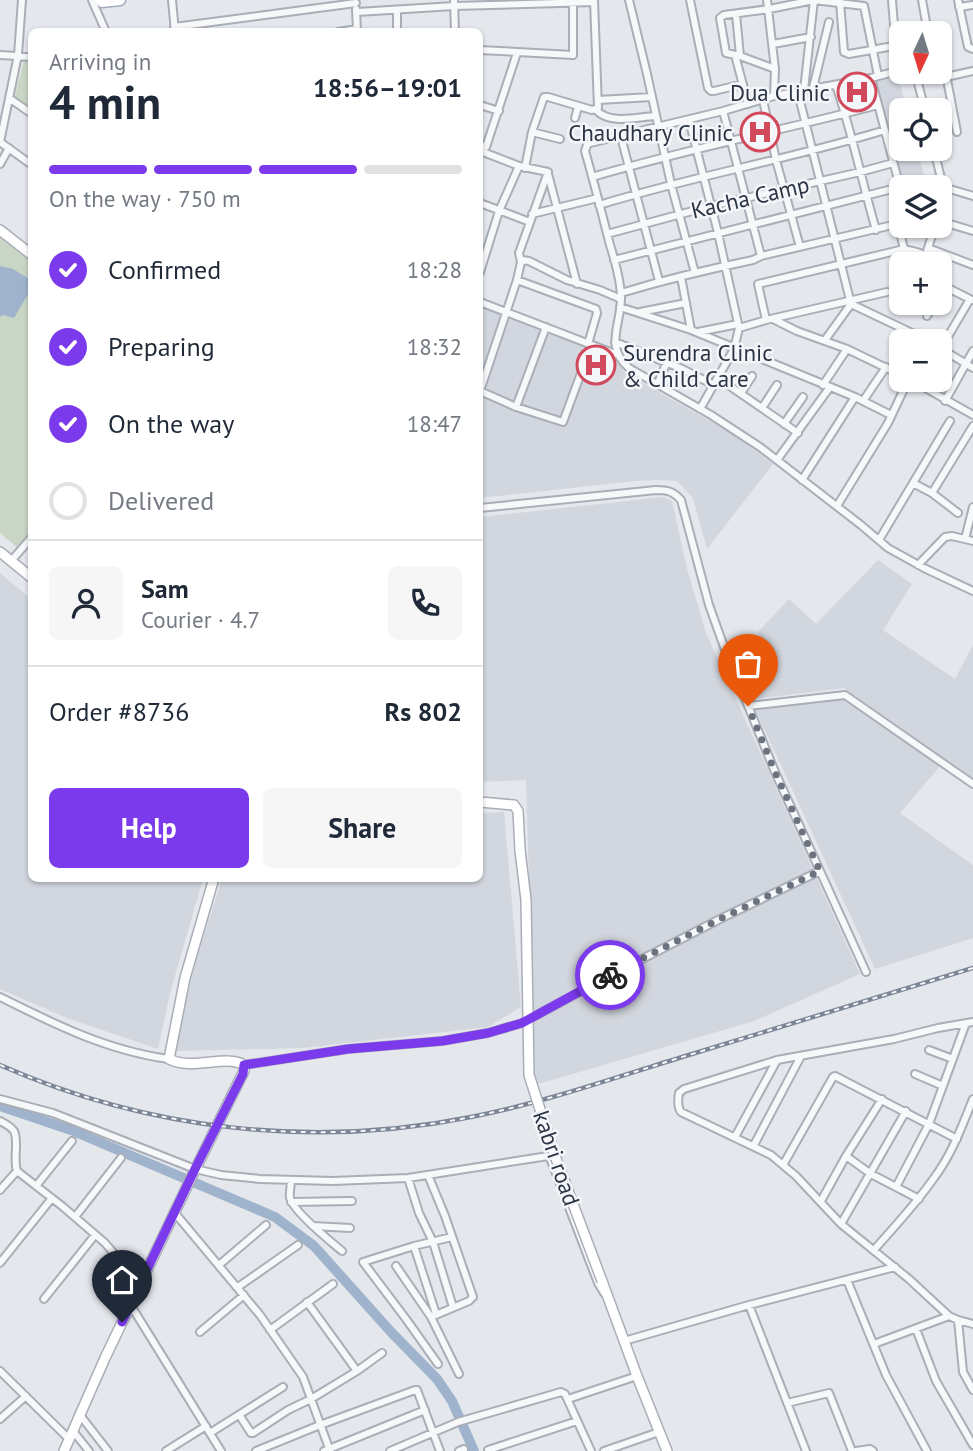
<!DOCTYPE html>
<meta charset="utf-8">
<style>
body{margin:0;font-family:"PT Sans",sans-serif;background:#f6f6f7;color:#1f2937;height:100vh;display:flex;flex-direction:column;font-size:26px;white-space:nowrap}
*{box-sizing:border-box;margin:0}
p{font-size:23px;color:#747a83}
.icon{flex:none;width:38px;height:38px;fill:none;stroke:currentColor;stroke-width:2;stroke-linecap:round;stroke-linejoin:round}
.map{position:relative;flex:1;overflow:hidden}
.sheet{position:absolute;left:28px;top:28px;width:455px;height:854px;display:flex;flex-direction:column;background:#fff;border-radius:10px;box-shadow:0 2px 5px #0004}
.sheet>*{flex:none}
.needle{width:46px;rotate:184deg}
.controls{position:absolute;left:889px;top:21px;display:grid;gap:14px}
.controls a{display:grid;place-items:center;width:63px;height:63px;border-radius:10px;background:#fff;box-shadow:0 2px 5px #0004;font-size:35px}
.pin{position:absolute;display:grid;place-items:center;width:60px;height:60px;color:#fff;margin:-72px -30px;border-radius:50% 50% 50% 0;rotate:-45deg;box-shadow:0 0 7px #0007}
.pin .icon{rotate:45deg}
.courier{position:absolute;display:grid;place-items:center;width:70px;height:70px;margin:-35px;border:5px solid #7c3aed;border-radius:50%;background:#fff;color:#222;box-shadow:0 2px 9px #0007}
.summary em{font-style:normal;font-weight:600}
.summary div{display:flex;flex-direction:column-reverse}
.summary{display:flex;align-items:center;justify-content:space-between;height:119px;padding:0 21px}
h1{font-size:46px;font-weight:600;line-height:52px}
.bar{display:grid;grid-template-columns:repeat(4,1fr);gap:10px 7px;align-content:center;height:84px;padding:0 21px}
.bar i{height:9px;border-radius:5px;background:#e0e1e3}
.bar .on{background:#7c3aed}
.bar p{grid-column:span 4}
.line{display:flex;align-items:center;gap:18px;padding:0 21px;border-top:2px solid #e0e1e3}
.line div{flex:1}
.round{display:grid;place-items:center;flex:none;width:74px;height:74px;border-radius:10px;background:#f6f6f7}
ol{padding:0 21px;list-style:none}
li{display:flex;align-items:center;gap:21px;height:77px}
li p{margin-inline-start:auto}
li .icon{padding:7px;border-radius:50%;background:#7c3aed;color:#fff;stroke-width:4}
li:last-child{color:#747a83}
li i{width:38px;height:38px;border:4px solid #e0e1e3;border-radius:50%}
.primary-button{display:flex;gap:14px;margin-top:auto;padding:14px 21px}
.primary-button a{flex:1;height:80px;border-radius:10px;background:#7c3aed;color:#fff;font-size:28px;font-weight:600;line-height:80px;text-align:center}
.primary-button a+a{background:#f6f6f7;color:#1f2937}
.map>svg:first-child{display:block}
.built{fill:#d2d6de}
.green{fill:#c9d6c5}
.water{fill:#9fb4cc}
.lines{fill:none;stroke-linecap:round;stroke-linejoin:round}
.river{stroke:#9fb4cc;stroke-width:10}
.street-casing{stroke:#a9aeb7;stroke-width:10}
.secondary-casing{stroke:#a9aeb7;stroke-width:12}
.primary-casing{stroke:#a3abb8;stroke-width:13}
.street{stroke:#f7f8fa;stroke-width:6}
.secondary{stroke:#fff;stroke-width:9}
.primary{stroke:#fff;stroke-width:10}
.rail-casing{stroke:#7d8696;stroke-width:4.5}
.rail{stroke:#f4f6f9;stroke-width:2;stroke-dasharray:5;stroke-linecap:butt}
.secondary-bridge-casing{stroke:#a9aeb7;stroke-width:12;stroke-linecap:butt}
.secondary-bridge{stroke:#fff;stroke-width:9}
.done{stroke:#6c737f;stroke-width:7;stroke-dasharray:0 12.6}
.route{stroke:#7c3aed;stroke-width:9}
.labels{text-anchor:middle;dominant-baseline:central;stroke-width:5;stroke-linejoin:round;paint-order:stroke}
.poi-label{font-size:23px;fill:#2b3445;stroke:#f4f6f9;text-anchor:end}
.street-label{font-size:23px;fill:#2b3445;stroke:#f4f6f9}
</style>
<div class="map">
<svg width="973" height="1451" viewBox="0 0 973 1451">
<rect width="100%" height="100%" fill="#e4e7ec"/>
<path class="built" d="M896,69L907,110H901V149H917L927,187H902L873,75Z
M480,305L612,356L625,373L733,434L773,464L707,549L693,498L677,481L658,480L635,481L480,498Z
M664,497L672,501L687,569L706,633L860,974L754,1021L535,1085L526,780L480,782V517Z
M878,560L912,584L883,630L955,679L973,645V778L844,688L754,699L748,688L772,649L757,633L789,599L816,624Z
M0,573L31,599L32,878L203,879L170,993L158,1049L67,1018L0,989Z
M845,699L941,765L900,813L973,865V938L875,969L755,709Z
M504,812L521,1007L488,1027L303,1048L174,1051L196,960L222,879L480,878V813Z"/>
<path class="green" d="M24,60L31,61V112L14,100Z
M0,234L31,259L32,534L19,549L0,533Z"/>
<path class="water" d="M0,266L13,269L31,280V289L14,318L3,315L0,317Z"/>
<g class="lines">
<path class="river" d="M0,1106L71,1130L275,1217L314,1246L391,1332L437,1379L452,1401L474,1451"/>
<defs>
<path id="street" d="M92,0L106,32
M172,0L175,32
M454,0L455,32
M629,0L647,74L671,184L695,273
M690,0L708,88L711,91H714L743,84
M767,0L775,69L774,96
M814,0L864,6L878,76
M892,0L894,25L901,52
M922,0L928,33
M958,0L968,47L973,49
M840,2L844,52L849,54L899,45
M959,7L973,5
M356,9L357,32
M397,10V32
M357,12L454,6L594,2
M736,14L740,56
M174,27L356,3
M338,32L357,29
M773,44L811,37
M480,50L573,55V4
M0,55L32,57
M735,55L748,104
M940,60L944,64L957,132
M775,69L740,56L726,53L720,18L724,15L769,9L814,0
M901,70L871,78L774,96L723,111L590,143L587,145L585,151C594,182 602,214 610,245C615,261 621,281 621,298C621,325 604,346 629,368L711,415L760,447L861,525L888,548L924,568L973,591
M915,72L925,110
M946,77L973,71
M871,78L901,191
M836,85C852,133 862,182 876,230
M813,88L829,22
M804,90L814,0
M798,93L851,304L929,341
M9,98L32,114
M598,100L652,97
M763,100L776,160L800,247
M480,105L499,111
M596,110C610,125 637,117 655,116
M723,111L761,256
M575,118L578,107
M689,120L718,233L739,328L734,349L700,409
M532,132L560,139
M621,137L659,281
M0,142L18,55L22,0
M0,142L32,165
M480,145L486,147L517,53
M934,149L943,187L940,204
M483,152L519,166L548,172
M0,164L9,148
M525,168L532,132L544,97H548L592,110L598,108L594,0
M548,174L577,284
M592,177C687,149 783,130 878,105
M943,187L973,196
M480,203L530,222
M599,205C693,176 791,159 885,130
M532,214L598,198
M940,221L973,231
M898,224L904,249
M607,234L711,206L860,172L893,163
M928,248L973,265
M927,251L935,226
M521,260L529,261L567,280L600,290L621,299
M614,260L900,187
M480,272L499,211L519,166
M681,277L691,330
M517,280L596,309L597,313L588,344
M940,284L972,300
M621,293C664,280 709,269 753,260L761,256L901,223
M480,302L618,355
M620,307L691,330L855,397L891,415
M640,312L686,303
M927,316L935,303
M773,319L797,331L847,349L901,375
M766,320L758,284L904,249C914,251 930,254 933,264
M739,328L766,320L887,292
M698,332L738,324
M825,340L851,304
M615,342L680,368L714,385
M940,348L973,368
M940,350L970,299
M718,378L798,433
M911,380L973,415
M657,385L667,362
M823,385L847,349
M480,391L517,280L521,262L519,253L548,172
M480,391L516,407L563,422L591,346
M741,393L752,376
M863,401L886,367
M945,401L973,351
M516,407L546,327
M762,408L777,385
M784,424L803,397
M777,460L830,387
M802,480L855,397
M913,483L932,493L973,426
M932,493L958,513
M837,506L888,423L904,389
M480,508L656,490C667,490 673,491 681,500L709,605L723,644L775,772L866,972
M965,539L973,507
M879,540L950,421
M11,561L32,537
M918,565L945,537L952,536L973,541
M748,706L845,695L973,784
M0,997C54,1024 108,1051 169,1059
M973,1022L938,1028L894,1039L777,1060L684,1089L679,1093C678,1099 677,1107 681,1112L771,1155L796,1176L841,1224L909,1279L949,1316L958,1320L973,1324
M929,1050L953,1059
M244,1065L348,1049L442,1041L488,1033L522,1023L609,976L724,917L820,871
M915,1074L943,1086
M0,1099L53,1113L195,1169L221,1175L260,1179L333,1181L408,1178L548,1156L550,1158L598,1283L604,1293
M0,1121C4,1123 11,1127 14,1131C19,1141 13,1159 17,1171L62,1206L105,1243L140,1284
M735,1137L777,1060
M754,1145L801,1056
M846,1156L871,1174L919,1199
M783,1165L833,1077L835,1076L957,1139
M428,1175L445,1216L473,1297L469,1301L431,1317
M408,1178L419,1213L433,1242L453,1307
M291,1181C291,1186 289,1193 290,1198C293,1211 331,1242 342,1251
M36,1186L72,1141
M896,1187L929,1124L966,1023
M0,1190L17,1171
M821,1201L846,1156L882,1099
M291,1202L352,1201
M174,1212L260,1315L303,1377L330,1451
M75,1217L121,1158
M841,1224L906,1111
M313,1226L350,1228
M414,1246L436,1314
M874,1250C894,1227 916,1204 934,1178C952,1154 962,1126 973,1099
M0,1263L52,1198
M219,1265L266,1225
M396,1266L431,1317L459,1374
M847,1280L886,1375L927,1451
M238,1287L298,1245
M44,1299L95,1235
M307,1302L357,1371
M130,1304L221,1451
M749,1305L806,1451
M958,1320L963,1372L973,1390
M916,1329L936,1381L973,1445
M270,1330L333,1284
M200,1332L244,1295
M624,1341L749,1305L895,1267
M874,1344L949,1316
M438,1364L406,1319L363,1262L414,1246L452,1237
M0,1371L69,1439
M568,1399L637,1376
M787,1403L829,1393L852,1451
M80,1415L108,1451
M240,1416L251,1433H253L288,1410L311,1399L357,1371L382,1353
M0,1419L26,1396
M73,1431L89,1451
M210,1433L283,1387
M488,1450L577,1421
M166,1451L206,1426
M256,1451L320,1425L415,1390H417L440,1451
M324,1451L425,1410
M390,1451L458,1422L561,1392L565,1394L591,1451
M459,1451L464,1449
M604,1451L659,1432
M856,1451L870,1449L873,1451"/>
<path id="secondary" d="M0,230L32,255
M0,552L32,578
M480,802L514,805L518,811L520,850
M602,1281L637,1376L667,1451
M64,1451L105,1358L193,1174L244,1071V1065C225,1054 192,1071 169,1059L185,978L214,878"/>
<path id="primary" d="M100,0L102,2L120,0"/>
</defs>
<use href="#street" class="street-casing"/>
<use href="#secondary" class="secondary-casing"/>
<use href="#primary" class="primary-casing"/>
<use href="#street" class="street"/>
<use href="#secondary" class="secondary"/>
<use href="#primary" class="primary"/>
<defs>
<path id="rail" d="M0,1065C148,1130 312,1149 471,1117C542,1103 611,1079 679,1058C777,1028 875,998 973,968"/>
</defs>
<use href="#rail" class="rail-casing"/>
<use href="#rail" class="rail"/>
<defs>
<path id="secondary-bridge" d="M520,850L526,900L529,1075L555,1156L602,1281"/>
</defs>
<use href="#secondary-bridge" class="secondary-bridge-casing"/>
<use href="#secondary-bridge" class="secondary-bridge"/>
</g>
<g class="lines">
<path class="done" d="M610,975L724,917L820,871L775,772L748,706"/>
<path class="route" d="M122,1322L195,1169L243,1074L244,1065L348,1049L442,1041L488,1033L522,1023L610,975"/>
</g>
<defs>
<symbol id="hospital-ring" viewBox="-11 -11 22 22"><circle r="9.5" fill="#f4f6f9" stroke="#d1495b" stroke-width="1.5"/><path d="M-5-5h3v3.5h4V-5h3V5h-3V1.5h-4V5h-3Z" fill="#d1495b"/></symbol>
</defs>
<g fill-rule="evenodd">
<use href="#hospital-ring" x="835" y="70" width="44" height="44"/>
<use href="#hospital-ring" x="738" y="110" width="44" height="44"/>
<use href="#hospital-ring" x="574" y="343" width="44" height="44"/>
</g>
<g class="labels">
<g class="poi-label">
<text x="830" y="92">Dua Clinic</text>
<text x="733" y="132">Chaudhary Clinic</text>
<text x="623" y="352" text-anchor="start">Surendra Clinic<tspan x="623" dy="26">&amp; Child Care</tspan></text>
</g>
<g class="street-label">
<text transform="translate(750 197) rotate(-13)">Kacha Camp</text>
<text transform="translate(557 1158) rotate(71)">kabri road</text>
</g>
</g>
</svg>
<div class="controls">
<a><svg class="needle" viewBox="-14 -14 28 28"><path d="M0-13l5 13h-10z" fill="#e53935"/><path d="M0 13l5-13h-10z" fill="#747a83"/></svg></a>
<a><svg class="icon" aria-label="locate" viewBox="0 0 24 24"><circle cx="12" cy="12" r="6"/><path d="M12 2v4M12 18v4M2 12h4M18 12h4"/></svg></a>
<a><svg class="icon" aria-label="layers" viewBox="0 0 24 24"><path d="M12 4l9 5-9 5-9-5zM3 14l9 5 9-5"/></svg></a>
<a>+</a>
<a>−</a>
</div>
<div class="pin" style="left:748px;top:706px;background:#ea580c"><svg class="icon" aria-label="bag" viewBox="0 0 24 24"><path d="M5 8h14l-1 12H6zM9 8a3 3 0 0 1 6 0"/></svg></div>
<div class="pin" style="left:122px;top:1322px;background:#1f2937"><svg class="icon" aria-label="home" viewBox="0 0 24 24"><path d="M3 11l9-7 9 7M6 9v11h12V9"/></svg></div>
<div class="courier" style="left:610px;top:975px"><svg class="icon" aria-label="bike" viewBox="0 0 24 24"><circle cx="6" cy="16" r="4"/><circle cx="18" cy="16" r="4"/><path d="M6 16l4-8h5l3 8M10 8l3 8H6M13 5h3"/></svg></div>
<section class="sheet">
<div class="summary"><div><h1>4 min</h1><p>Arriving in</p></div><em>18:56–19:01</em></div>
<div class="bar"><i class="on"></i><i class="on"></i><i class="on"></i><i></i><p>On the way · 750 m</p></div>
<ol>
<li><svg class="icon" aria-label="check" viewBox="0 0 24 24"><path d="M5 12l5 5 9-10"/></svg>Confirmed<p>18:28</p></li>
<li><svg class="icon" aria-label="check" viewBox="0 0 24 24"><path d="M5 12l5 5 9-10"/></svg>Preparing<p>18:32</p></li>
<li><svg class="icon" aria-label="check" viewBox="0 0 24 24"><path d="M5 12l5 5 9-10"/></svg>On the way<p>18:47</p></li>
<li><i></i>Delivered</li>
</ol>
<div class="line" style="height:126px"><a class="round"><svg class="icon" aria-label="person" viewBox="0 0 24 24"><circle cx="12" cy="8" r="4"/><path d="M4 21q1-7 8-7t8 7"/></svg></a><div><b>Sam</b><p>Courier · 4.7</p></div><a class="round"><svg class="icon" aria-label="phone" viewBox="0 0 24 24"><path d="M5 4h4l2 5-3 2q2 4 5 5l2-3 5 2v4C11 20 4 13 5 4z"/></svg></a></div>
<div class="line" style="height:91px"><div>Order #8736</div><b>Rs 802</b></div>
<div class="primary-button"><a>Help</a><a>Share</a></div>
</section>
</div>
